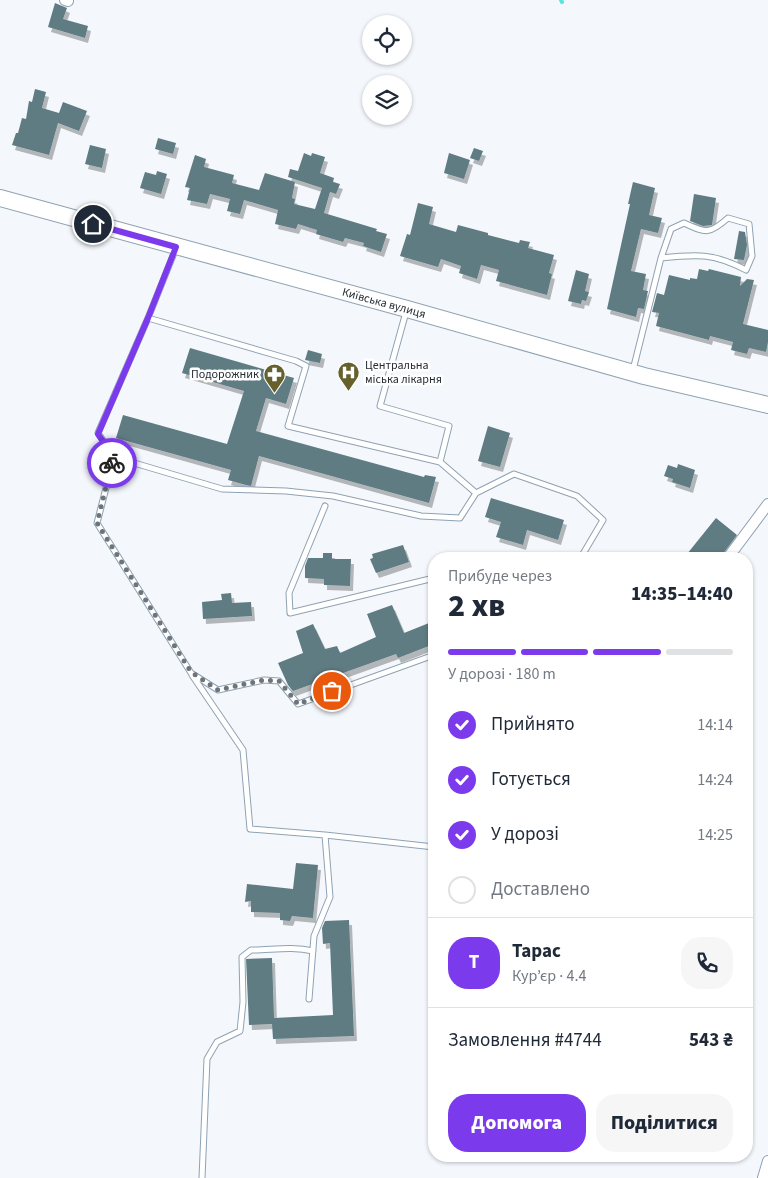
<!DOCTYPE html>
<html lang="uk">
<meta charset="utf-8">
<style>
body{margin:0;font-family:"Source Sans 3",sans-serif;background:#f6f6f7;color:#1f2937;height:100vh;display:flex;flex-direction:column;font-size:19px;white-space:nowrap}
*{box-sizing:border-box;margin:0}
p{font-size:16px;color:#747a83}
.icon{flex:none;width:28px;height:28px;fill:none;stroke:currentColor;stroke-width:2;stroke-linecap:round;stroke-linejoin:round}
.map{position:relative;flex:1;overflow:hidden}
.side{position:absolute;left:428px;top:552px;width:325px;height:610px;display:flex;flex-direction:column;background:#fff;border-radius:20px;box-shadow:0 1px 4px #0004}
.side>*{flex:none}
.controls{position:absolute;left:362px;top:15px;display:grid;gap:10px}
.controls a{display:grid;place-items:center;width:50px;height:50px;border-radius:50%;background:#fff;box-shadow:0 1px 4px #0004;font-size:25px}
.pin{position:absolute;display:grid;place-items:center;width:42px;height:42px;color:#fff;margin:-21px;border:2px solid #fff;border-radius:50%;box-shadow:0 1px 5px #0007}
.courier{position:absolute;display:grid;place-items:center;width:50px;height:50px;margin:-25px;border:4px solid #7c3aed;border-radius:50%;background:#fff;color:#222;box-shadow:0 1px 6px #0007}
.overview em{font-style:normal;font-weight:800}
.overview div{display:flex;flex-direction:column-reverse}
.overview{display:flex;align-items:center;justify-content:space-between;height:85px;padding:0 20px}
h1{font-size:32px;font-weight:800;line-height:38px}
.bar{display:grid;grid-template-columns:repeat(4,1fr);gap:8px 5px;align-content:center;height:60px;padding:0 20px}
.bar i{height:6px;border-radius:4px;background:#e0e1e3}
.bar .current{background:#7c3aed}
.bar p{grid-column:span 4}
.line{display:flex;align-items:center;gap:12px;padding:0 20px;border-top:1px solid #e0e1e3}
.line div{flex:1}
.round{display:grid;place-items:center;flex:none;width:52px;height:52px;border-radius:20px;background:#f6f6f7}
ol{padding:0 20px;list-style:none}
li{display:flex;align-items:center;gap:15px;height:55px}
li p{margin-inline-start:auto}
li .icon{padding:5px;border-radius:50%;background:#7c3aed;color:#fff;stroke-width:4}
li:last-child{color:#747a83}
li i{width:28px;height:28px;border:2px solid #e0e1e3;border-radius:50%}
.action{display:flex;gap:10px;margin-top:auto;padding:10px 20px}
.action a{flex:1;height:58px;border-radius:20px;background:#7c3aed;color:#fff;font-size:20px;font-weight:800;line-height:58px;text-align:center}
.action a+a{background:#f6f6f7;color:#1f2937}
.map>svg:first-child{display:block}
.lines{fill:none;stroke-linecap:round;stroke-linejoin:round}
.stream{stroke:#58e7de;stroke-width:4}
.building{fill:#607b83;filter:url(#shadow)}
.lane-casing{stroke:#8fa2b3;stroke-width:7}
.street-casing{stroke:#8fa2b3;stroke-width:12}
.primary-casing{stroke:#8fa2b3;stroke-width:18}
.lane{stroke:#fff;stroke-width:5}
.street{stroke:#fff;stroke-width:10}
.primary{stroke:#fff;stroke-width:16}
.done{stroke:#6d747a;stroke-width:5;stroke-dasharray:0 9}
.route{stroke:#7c3aed;stroke-width:6}
.labels{text-anchor:middle;dominant-baseline:central;stroke-width:5;stroke-linejoin:round;paint-order:stroke}
.street-label{font-size:12px;fill:#252d34;stroke:#fff}
.poi-label{font-size:12px;fill:#252d34;stroke:#fff;text-anchor:start}
</style>
<div class="map">
<svg width="768" height="1178" viewBox="0 0 768 1178">
<defs>
<filter id="shadow"><feDropShadow dx="3" dy="5" stdDeviation="0" flood-color="#0004"/></filter>
</defs>
<rect width="100%" height="100%" fill="#f4f8fc"/>
<g class="lines">
<path class="stream" d="M561,0L562,2"/>
</g>
<path class="building" d="M55,3L67,8L63,19L88,26L85,38L48,27Z
M35,89L46,92L42,108L59,113L63,102L87,111L79,131L58,123L49,155L12,145L16,133H18L22,118L26,119L29,101L32,102Z
M158,138L176,143L173,154L155,149Z
M90,145L106,149L102,168L85,164Z
M474,148L483,151L479,161L470,158Z
M304,153L311,156L312,153L325,157L320,173L334,178L333,182L340,184L336,194L330,192L324,213L377,229L376,231L387,234L381,252L363,246L364,243L345,238L343,242L316,234L317,230L298,224L296,229L275,224L278,210L244,200L240,214L227,211L230,199L210,194L207,204L187,200L190,188L185,187L195,155L206,159L204,167L234,175L232,183L259,190L265,173L295,182L292,198L295,199L294,204L315,209L322,188L288,177L290,169L298,171Z
M449,153L470,160L464,179L444,173Z
M157,171L167,174L161,194L140,188L145,172L156,175Z
M633,182L655,188L649,215L662,218L658,233L641,229L631,271L646,274L643,290L648,291L644,309L638,308L636,317L607,309L630,204H628Z
M694,194L716,198L712,225L703,226L690,221Z
M418,203L433,207L429,224L456,232L458,225L488,233V235L519,243L520,240L530,242L528,248L554,255L549,273L552,274L547,295L496,281L499,270L481,265L477,279L459,273L461,266L441,259L438,267L400,256L407,234L410,235Z
M739,231L745,232L747,245L744,260L734,259Z
M699,269L708,271L709,269L741,277L740,286L747,279L754,280L743,324L768,330V342L766,352L749,348L747,354L731,350L733,342L710,336L709,340L656,326L659,313L652,312L657,293L664,295L669,275L690,280V278L697,279Z
M576,270L589,274L585,291L589,292L586,301L582,300L581,304L568,301Z
M190,348L294,378L286,404L266,398L256,431L424,477L425,475L436,477L429,503L259,456L251,486L246,485L228,480L231,470L116,438L123,415L227,444L244,391L182,373Z
M308,350L322,354L320,363L305,360Z
M488,426L510,433L500,467L478,461Z
M678,464L695,470L690,488L672,482L673,479L664,476L668,465L677,468Z
M491,498L564,520L558,540L527,530L523,545L496,537L501,522L485,517Z
M716,518L737,535L719,559H683Z
M403,545L409,562L376,573L370,559L373,558L372,554Z
M323,553H332V559H351L350,586L324,585V579L305,578V566L308,558H323Z
M231,593L232,603L251,602L252,616L203,619L202,602L222,600L221,594Z
M392,605L404,633L434,621V644L398,658L396,654L293,691L288,685L278,663L303,653L296,631L313,624L325,649L337,646L340,653L376,637L367,614Z
M296,863L318,865L313,918L292,916L290,921L280,920V913L251,912V901L245,902L247,884L293,889Z
M349,920L354,1036L273,1039L272,1024L249,1025L246,959L272,958L274,1018L333,1015L330,943L323,944L322,928L325,921Z"/>
<g class="lines">
<defs>
<path id="lane" d="M176,248L148,318L98,433L114,457L222,489L286,491L333,496L421,516L460,518L476,493L514,474L577,496L603,520L580,559
M406,312L380,406L449,426L440,462
M148,318L296,361L306,366L288,426L440,462L476,493
M633,370L661,258L671,229L684,223C706,233 709,235 728,218L749,224L752,256L746,270C713,253 697,254 661,258
M114,457L97,523L191,673L218,690L264,680L279,681L298,704L434,655
M325,506L289,593L290,613L434,578
M192,675L243,750L250,829L325,835L434,847
M309,999L314,936L330,897L325,835
M202,1178L207,1059L217,1042L240,1031L243,1002L242,957L251,950C272,950 292,946 313,951"/>
<path id="street" d="M65,0L68,1
M727,559L768,504
M763,1178L768,1161"/>
<g id="primary">
<path id="s1" d="M0,198L407,309L644,376L768,405"/>
</g>
</defs>
<use href="#lane" class="lane-casing"/>
<use href="#street" class="street-casing"/>
<use href="#primary" class="primary-casing"/>
<use href="#lane" class="lane"/>
<use href="#street" class="street"/>
<use href="#primary" class="primary"/>
</g>
<g class="lines">
<path class="done" d="M112,463L97,523L191,672L218,690L264,680L279,681L298,704L332,691"/>
<path class="route" d="M93,224L176,247L148,318L98,434L114,457L112,463"/>
</g>
<defs>
<symbol id="hospital-pin" viewBox="-11 -11 22 30"><path d="M0 17L-7.5 6A9.5 9.5 0 1 1 7.5 6Z" fill="#66602c" stroke="#fff"/><path d="M-5-5h3v3.5h4V-5h3V5h-3V1.5h-4V5h-3Z" fill="#fff"/></symbol>
<symbol id="pharmacy-pin" viewBox="-11 -11 22 30"><path d="M0 17L-7.5 6A9.5 9.5 0 1 1 7.5 6Z" fill="#66602c" stroke="#fff"/><path d="M-2-6h4v4h4v4h-4v4h-4v-4h-4v-4h4Z" fill="#fff"/></symbol>
</defs>
<g fill-rule="evenodd">
<use href="#hospital-pin" x="336" y="360" width="25" height="34"/>
<use href="#pharmacy-pin" x="262" y="362" width="25" height="34"/>
</g>
<g class="labels">
<g class="street-label">
<text stroke="none"><textPath href="#s1" startOffset="398">Київська вулиця</textPath></text>
</g>
<g class="poi-label">
<text x="365" y="365">Центральна<tspan x="365" dy="14">міська лікарня</tspan></text>
<text x="259" y="374" text-anchor="end">Подорожник</text>
</g>
</g>
</svg>
<div class="controls">
<a><svg class="icon" aria-label="locate" viewBox="0 0 24 24"><circle cx="12" cy="12" r="6"/><path d="M12 2v4M12 18v4M2 12h4M18 12h4"/></svg></a>
<a><svg class="icon" aria-label="layers" viewBox="0 0 24 24"><path d="M12 4l9 5-9 5-9-5zM3 14l9 5 9-5"/></svg></a>
</div>
<div class="pin" style="left:332px;top:691px;background:#ea580c"><svg class="icon" aria-label="bag" viewBox="0 0 24 24"><path d="M5 8h14l-1 12H6zM9 8a3 3 0 0 1 6 0"/></svg></div>
<div class="pin" style="left:93px;top:224px;background:#1f2937"><svg class="icon" aria-label="home" viewBox="0 0 24 24"><path d="M3 11l9-7 9 7M6 9v11h12V9"/></svg></div>
<div class="courier" style="left:112px;top:463px"><svg class="icon" aria-label="bike" viewBox="0 0 24 24"><circle cx="6" cy="16" r="4"/><circle cx="18" cy="16" r="4"/><path d="M6 16l4-8h5l3 8M10 8l3 8H6M13 5h3"/></svg></div>
<section class="side">
<div class="overview"><div><h1>2 хв</h1><p>Прибуде через</p></div><em>14:35–14:40</em></div>
<div class="bar"><i class="current"></i><i class="current"></i><i class="current"></i><i></i><p>У дорозі · 180 m</p></div>
<ol>
<li><svg class="icon" aria-label="check" viewBox="0 0 24 24"><path d="M5 12l5 5 9-10"/></svg>Прийнято<p>14:14</p></li>
<li><svg class="icon" aria-label="check" viewBox="0 0 24 24"><path d="M5 12l5 5 9-10"/></svg>Готується<p>14:24</p></li>
<li><svg class="icon" aria-label="check" viewBox="0 0 24 24"><path d="M5 12l5 5 9-10"/></svg>У дорозі<p>14:25</p></li>
<li><i></i>Доставлено</li>
</ol>
<div class="line" style="height:90px"><b class="round" style="background:#7c3aed;color:#fff">Т</b><div><b>Тарас</b><p>Кур’єр · 4.4</p></div><a class="round"><svg class="icon" aria-label="phone" viewBox="0 0 24 24"><path d="M5 4h4l2 5-3 2q2 4 5 5l2-3 5 2v4C11 20 4 13 5 4z"/></svg></a></div>
<div class="line" style="height:65px"><div>Замовлення #4744</div><b>543 ₴</b></div>
<div class="action"><a>Допомога</a><a>Поділитися</a></div>
</section>
</div>
